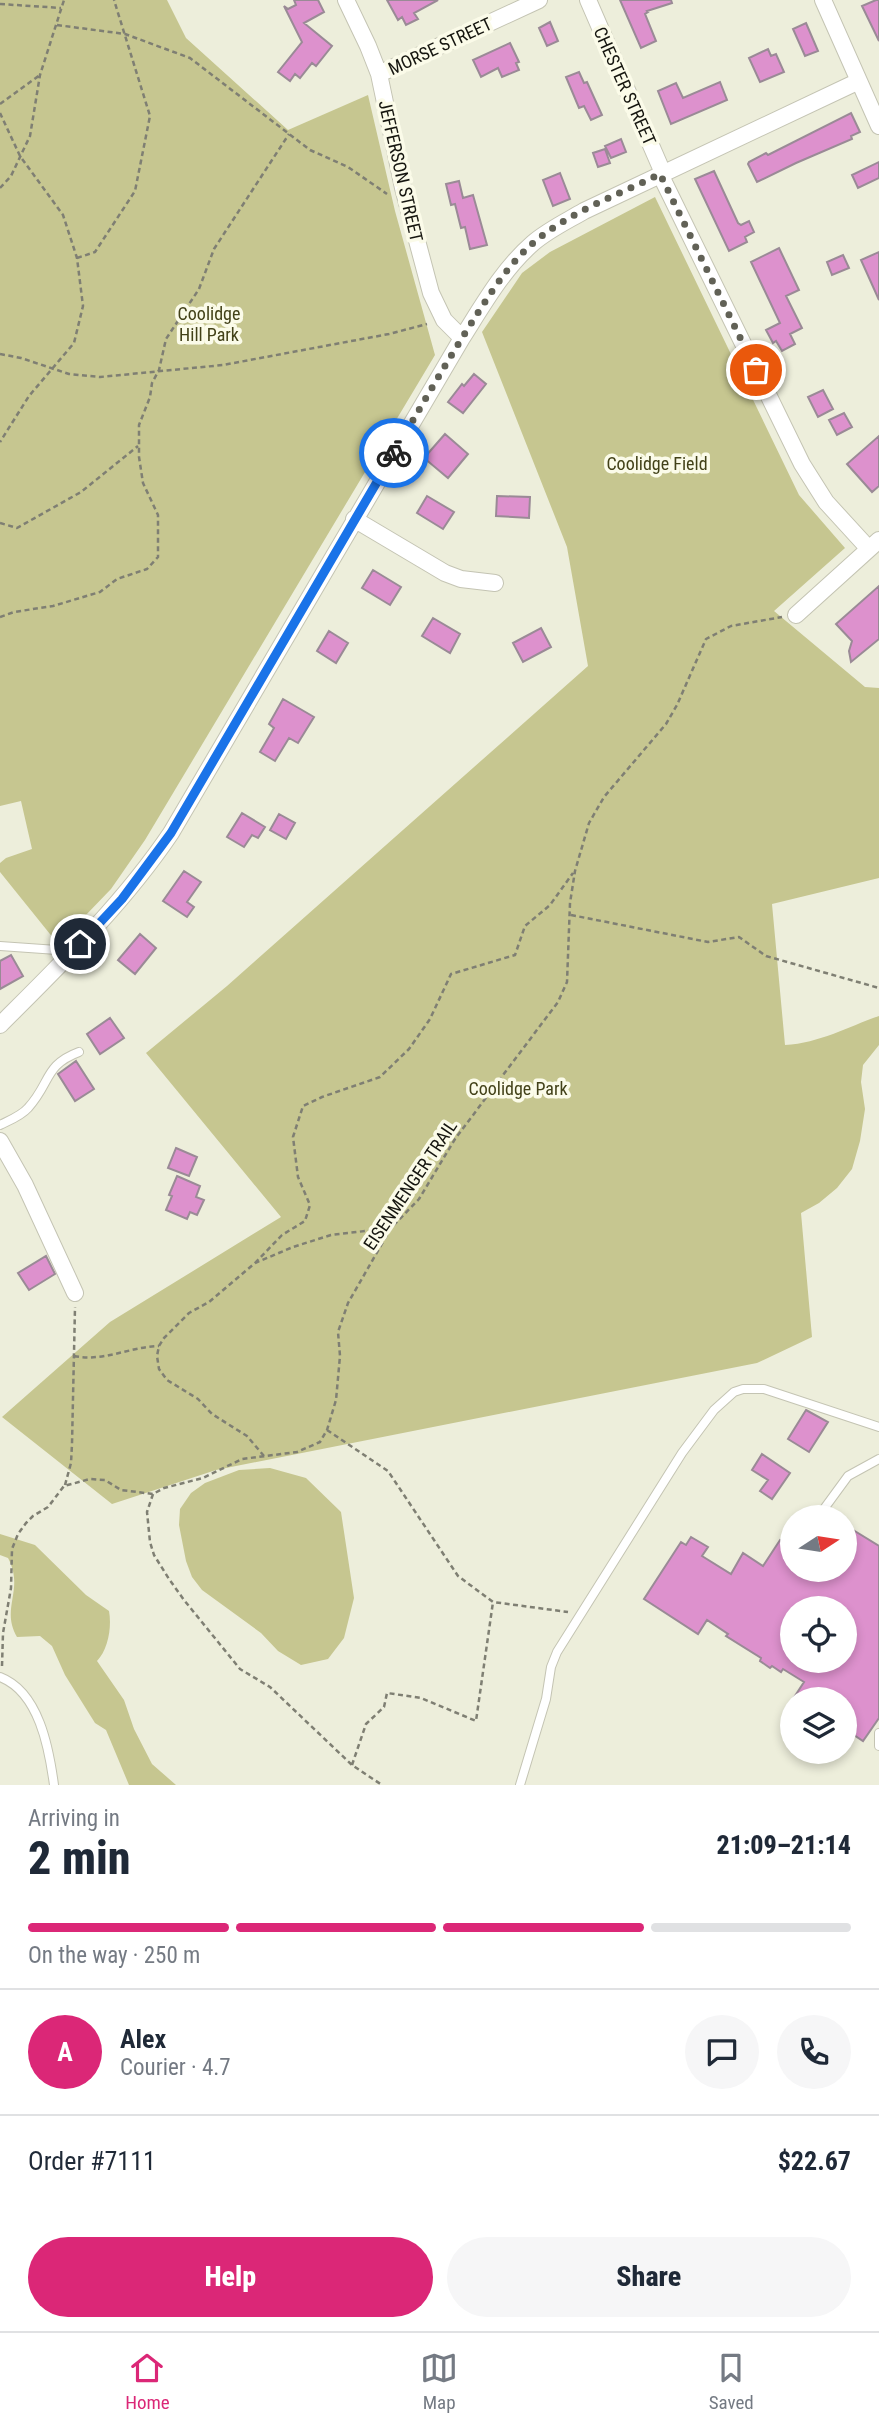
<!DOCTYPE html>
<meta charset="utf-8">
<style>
body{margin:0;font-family:"Roboto Condensed",sans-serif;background:#f6f6f7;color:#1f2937;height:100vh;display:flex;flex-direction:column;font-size:26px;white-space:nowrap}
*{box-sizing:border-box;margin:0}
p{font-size:23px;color:#747a83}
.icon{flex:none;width:38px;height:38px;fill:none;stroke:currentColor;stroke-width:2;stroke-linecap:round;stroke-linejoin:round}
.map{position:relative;height:1785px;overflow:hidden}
.side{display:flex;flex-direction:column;background:#fff;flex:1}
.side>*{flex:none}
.needle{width:46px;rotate:78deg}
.buttons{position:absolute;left:780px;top:1505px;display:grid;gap:14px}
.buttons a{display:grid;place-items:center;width:77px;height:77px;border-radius:50%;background:#fff;box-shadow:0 4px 10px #0003;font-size:35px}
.pin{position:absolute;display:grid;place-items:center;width:60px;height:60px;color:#fff;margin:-30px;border:4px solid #fff;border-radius:50%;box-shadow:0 2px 7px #0007}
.courier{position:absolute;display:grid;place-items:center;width:70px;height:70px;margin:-35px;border:5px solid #1a73e8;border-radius:50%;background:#fff;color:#222;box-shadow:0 2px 9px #0007}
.headline em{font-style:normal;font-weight:800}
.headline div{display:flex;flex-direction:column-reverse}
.headline{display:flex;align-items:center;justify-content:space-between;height:119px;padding:0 28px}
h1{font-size:46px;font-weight:800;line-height:52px}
.bar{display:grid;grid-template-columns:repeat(4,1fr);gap:10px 7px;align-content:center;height:84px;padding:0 28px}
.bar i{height:9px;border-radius:5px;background:#e0e1e3}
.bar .selected{background:#db2777}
.bar p{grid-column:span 4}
.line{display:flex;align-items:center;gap:18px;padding:0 28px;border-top:2px solid #e0e1e3}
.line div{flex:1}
.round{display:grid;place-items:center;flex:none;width:74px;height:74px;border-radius:37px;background:#f6f6f7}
.cta{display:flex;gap:14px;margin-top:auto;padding:14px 28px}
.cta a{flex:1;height:80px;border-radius:42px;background:#db2777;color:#fff;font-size:28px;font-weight:800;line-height:80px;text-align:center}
.cta a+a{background:#f6f6f7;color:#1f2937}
.tabs{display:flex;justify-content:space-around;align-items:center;height:98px;border-top:2px solid #e0e1e3;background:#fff;font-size:19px;color:#747a83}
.tabs a{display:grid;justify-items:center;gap:4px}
.tabs .selected{color:#db2777}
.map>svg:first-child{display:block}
.green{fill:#c6c690}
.building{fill:#dd91cd;stroke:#9a8a96;stroke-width:2;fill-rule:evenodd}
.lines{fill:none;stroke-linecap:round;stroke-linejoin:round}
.service-casing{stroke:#c4c4b3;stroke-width:10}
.minor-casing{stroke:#c4c4b3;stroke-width:18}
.path{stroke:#7f7f73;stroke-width:2.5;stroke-dasharray:5 3.5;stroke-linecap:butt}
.service{stroke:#fff;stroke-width:8}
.minor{stroke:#fff;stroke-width:16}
.done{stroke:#616156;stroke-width:7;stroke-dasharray:0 12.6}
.route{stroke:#1a73e8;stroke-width:9}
.labels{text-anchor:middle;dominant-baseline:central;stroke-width:7;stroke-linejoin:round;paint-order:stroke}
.street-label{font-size:18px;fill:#15150f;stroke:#fbfbe9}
.park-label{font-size:18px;fill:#424118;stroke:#fbfbe9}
</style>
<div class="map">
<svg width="879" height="1785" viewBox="0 0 879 1785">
<rect width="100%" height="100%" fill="#edeedb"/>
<path class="green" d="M0,0H167L186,38L288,130L368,95L395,211L435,355L145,840L111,889L58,944L0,872V863L6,858L32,849L21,801L0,806Z
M655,197L799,495L845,548L774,611L865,687L879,688V878L772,904L785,1045C820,1043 847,1027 879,1016V1045L863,1065L861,1082L865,1109L860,1141L852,1169L837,1188L819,1203L801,1213L812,1337L757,1363L216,1470L112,1504L2,1417L110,1322L281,1217L146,1053L227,986L588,666L567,547L482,332L522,273L550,252Z
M270,1468L306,1478L341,1512L354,1598L344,1638L328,1659L301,1665L278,1651L261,1633L202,1590L192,1577L186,1561L179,1525L180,1509L191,1493L205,1483L239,1470Z
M0,1534L35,1545L86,1595L109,1611C112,1627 108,1650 97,1661L124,1700L134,1729L152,1764L176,1785H129L106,1730L95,1723L65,1675L52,1646L40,1636L17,1637C0,1608 25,1590 8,1558L0,1555Z"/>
<path class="building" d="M294,0H318L324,12L304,23L332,46L316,66L312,63L300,78L295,74L290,81L278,72L302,42L284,6L288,9L296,5Z
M387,0H438L414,13L418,19L406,25L402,17L398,20Z
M620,0H671L672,3L647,11L648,12L645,14L656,41L641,48Z
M876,0H879V41L862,6Z
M550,22L558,41L547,46L539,28Z
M806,23L818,51L805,56L793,29Z
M510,43L519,62L516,63L519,70L502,77L498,68L481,77L473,60Z
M768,49L771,56L776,54L784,72L760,82L749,58Z
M579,72L584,83L587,82L602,115L591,120L584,106L579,108L566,77Z
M720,82L727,100L671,124L658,91L676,83L683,98Z
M851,113L860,132L851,136L852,139L796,163L757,182L748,164L749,162L766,153L768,155Z
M621,139L626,152L611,158L605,146Z
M605,149L610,163L598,167L593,153Z
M879,162V178L858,188L852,175Z
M714,171L738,223L741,225L749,221L754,232L745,237L747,242L729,251L695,179Z
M560,173L570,199L553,206L543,180Z
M459,181L463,198L473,195L487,245L470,249L465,227L461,228L455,204L451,205L446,184Z
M779,248L799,290L786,296L802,328L790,334L795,344L782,351L776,341L773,343L766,330L780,323L751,262Z
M879,252V300L861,260Z
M843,255L849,268L832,275L827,262Z
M474,374L486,384L463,413L448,402L462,384L464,386Z
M823,390L833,409L818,417L808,397Z
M844,413L852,427L837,435L829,420Z
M445,434L468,454L448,478L424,458Z
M879,436V486L872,492L847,464Z
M427,496L454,512L443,529L417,513Z
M497,496L530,497L529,518L496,516Z
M373,570L401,587L390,605L362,588Z
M879,586V639L851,662L849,651L852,641L836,624Z
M433,618L460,634L450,653L422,636Z
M541,628L551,647L523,662L513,643Z
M329,631L348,643L336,663L317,651Z
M283,699L314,717L298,743L289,738L275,761L260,752L274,728L269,724Z
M242,813L265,827L258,838L252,835L244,847L227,837Z
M279,814L295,823L286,839L270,830Z
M184,871L201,882L187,902L194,907L187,917L163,901Z
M140,934L156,948L135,974L118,960Z
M11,955L23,976L0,989V961Z
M110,1018L124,1038L100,1054L87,1034Z
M76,1061L94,1089L75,1101L58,1074Z
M176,1148L197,1157L189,1176L168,1168Z
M177,1176L200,1186L196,1197L204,1200L197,1215L190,1212L187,1219L166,1210L172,1196L169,1195Z
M46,1256L55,1274L29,1290L18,1273Z
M806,1410L828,1422L809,1452L788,1439Z
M762,1454L790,1473L772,1499L760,1491L768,1480L752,1470Z
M845,1525L879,1546V1718L863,1741L845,1729V1699H793L804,1682L783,1669L781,1672L772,1666L770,1668L760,1661L761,1658L726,1636L728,1634L707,1620L698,1634L644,1599L681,1542L686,1545L691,1537L708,1547L702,1556L731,1574L743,1553L763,1566L780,1540L793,1548V1570H845ZM793,1608H845V1661H823L818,1669L805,1661H793Z"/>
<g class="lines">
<defs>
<path id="service" d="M0,946L57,950L69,955
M0,1125C10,1120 21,1116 28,1108C51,1083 44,1065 79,1052
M818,1517L848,1476L879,1459
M0,1677C39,1692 49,1748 54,1785
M879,1733V1746
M520,1785L546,1699L551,1667L557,1652L682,1453L714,1410L734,1392L743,1389H764L879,1427"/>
<path id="minor" d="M346,0L368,46L379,74L403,188L431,293L444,320L462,338
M588,0L663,173
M823,0L879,126
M379,74L539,0
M660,174L802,464L826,502L869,549
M354,519L445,573L461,579L495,583
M796,615L879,540
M0,1025C61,964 123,904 171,833L462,338C483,305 503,269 533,243C548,230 567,221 584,211L859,81
M0,1141L25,1185L75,1293"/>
</defs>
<use href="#service" class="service-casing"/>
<use href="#minor" class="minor-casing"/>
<path class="path" d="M0,4L61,8
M57,25L125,34L190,58L310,150L348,167L387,194
M0,104L40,75
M0,113L20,156L63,215L77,258L83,306L74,343L29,396L0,442
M0,188L11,176L30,136L40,75L64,0
M77,258L95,252L135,191L150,116L114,0
M0,354L21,358L69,374L100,377L223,365L389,334L427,324
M0,523L17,528L81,492L138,446
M0,617L14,612L53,606L100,592L117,579L147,569L158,557V515L143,483L139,457V425L150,397L152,383L159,370L166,339L199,289L214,249L289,134
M571,915L708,942L739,937L766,956L879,988
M255,1263L282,1235L305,1221L310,1205L298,1177L293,1137L303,1106L322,1097L380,1077L409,1049L430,1019L451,974L515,955L525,926L550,905L573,873
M74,1356C104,1362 129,1347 159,1346
M327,1430L388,1471L458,1576L493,1602L568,1612
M264,1456L247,1436L212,1414L198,1399L167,1380L159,1369L157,1356L159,1346L164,1338L189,1313L209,1302L255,1263L293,1247L331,1235L391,1228
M65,1485L71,1463L72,1444L75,1307
M153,1494L147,1512L150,1542L154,1555L169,1579L184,1600L240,1669L270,1687L352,1765L382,1785
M2,1666L3,1633L11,1588L12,1549L18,1534L26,1523L33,1516L48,1507L64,1486L90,1479L105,1480L121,1490L153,1494L164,1488L203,1478L242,1459L297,1452L320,1442L327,1430L336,1400L340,1356L338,1332L348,1303L391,1228L419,1199L455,1139L558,1002L567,982L570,903L575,871L589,823L604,797L666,724L677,705L706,639L731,626L782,617
M352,1765L366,1724L384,1707L387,1693L421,1698L476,1721L493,1602"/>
<use href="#service" class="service"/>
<use href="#minor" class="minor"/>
</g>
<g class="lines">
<path class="done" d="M394,453C420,408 446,363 474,319C491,292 509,264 533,243C569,212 618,195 660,174L756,370"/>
<path class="route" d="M80,944L122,899L171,833L394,453"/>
</g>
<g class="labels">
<g class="street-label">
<text transform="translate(440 46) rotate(-25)">MORSE STREET</text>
<text transform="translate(625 86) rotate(66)">CHESTER STREET</text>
<text transform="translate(401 171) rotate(77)">JEFFERSON STREET</text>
<text transform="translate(410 1185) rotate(-56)">EISENMENGER TRAIL</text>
</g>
<g class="park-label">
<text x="209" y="313">Coolidge<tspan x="209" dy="21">Hill Park</tspan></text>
<text x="657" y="463">Coolidge Field</text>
<text x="518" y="1088">Coolidge Park</text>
</g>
</g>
</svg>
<div class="buttons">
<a><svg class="needle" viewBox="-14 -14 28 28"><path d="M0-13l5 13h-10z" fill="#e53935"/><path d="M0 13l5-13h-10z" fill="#747a83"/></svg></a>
<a><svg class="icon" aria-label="locate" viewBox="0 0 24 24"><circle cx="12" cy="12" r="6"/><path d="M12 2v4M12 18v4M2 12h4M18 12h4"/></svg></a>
<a><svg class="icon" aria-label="layers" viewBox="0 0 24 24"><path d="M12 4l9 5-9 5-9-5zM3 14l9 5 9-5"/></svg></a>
</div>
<div class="pin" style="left:756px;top:370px;background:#ea580c"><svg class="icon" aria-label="bag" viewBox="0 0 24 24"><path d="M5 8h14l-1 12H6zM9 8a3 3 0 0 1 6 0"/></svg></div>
<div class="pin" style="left:80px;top:944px;background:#1f2937"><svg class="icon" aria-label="home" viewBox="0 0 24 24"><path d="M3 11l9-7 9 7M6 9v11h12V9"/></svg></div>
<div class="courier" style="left:394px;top:453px"><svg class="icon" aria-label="bike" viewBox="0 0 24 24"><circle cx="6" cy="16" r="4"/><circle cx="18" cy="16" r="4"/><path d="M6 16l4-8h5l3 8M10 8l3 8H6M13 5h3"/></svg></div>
</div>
<section class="side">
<div class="headline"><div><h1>2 min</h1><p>Arriving in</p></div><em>21:09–21:14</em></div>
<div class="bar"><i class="selected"></i><i class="selected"></i><i class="selected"></i><i></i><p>On the way · 250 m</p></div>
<div class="line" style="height:126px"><b class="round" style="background:#db2777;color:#fff">A</b><div><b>Alex</b><p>Courier · 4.7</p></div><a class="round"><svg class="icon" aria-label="chat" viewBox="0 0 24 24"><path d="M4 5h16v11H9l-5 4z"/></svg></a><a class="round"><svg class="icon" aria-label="phone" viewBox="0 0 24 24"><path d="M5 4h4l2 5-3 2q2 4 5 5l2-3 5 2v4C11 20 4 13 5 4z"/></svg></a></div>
<div class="line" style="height:91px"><div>Order #7111</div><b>$22.67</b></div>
<div class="cta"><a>Help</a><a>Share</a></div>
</section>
<nav class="tabs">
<a class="selected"><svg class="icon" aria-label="home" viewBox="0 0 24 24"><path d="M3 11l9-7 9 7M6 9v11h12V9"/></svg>Home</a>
<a><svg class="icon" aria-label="map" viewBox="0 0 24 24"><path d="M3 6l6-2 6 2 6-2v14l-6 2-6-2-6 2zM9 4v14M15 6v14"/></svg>Map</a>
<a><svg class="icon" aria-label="saved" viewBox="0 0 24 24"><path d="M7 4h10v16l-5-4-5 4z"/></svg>Saved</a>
</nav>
